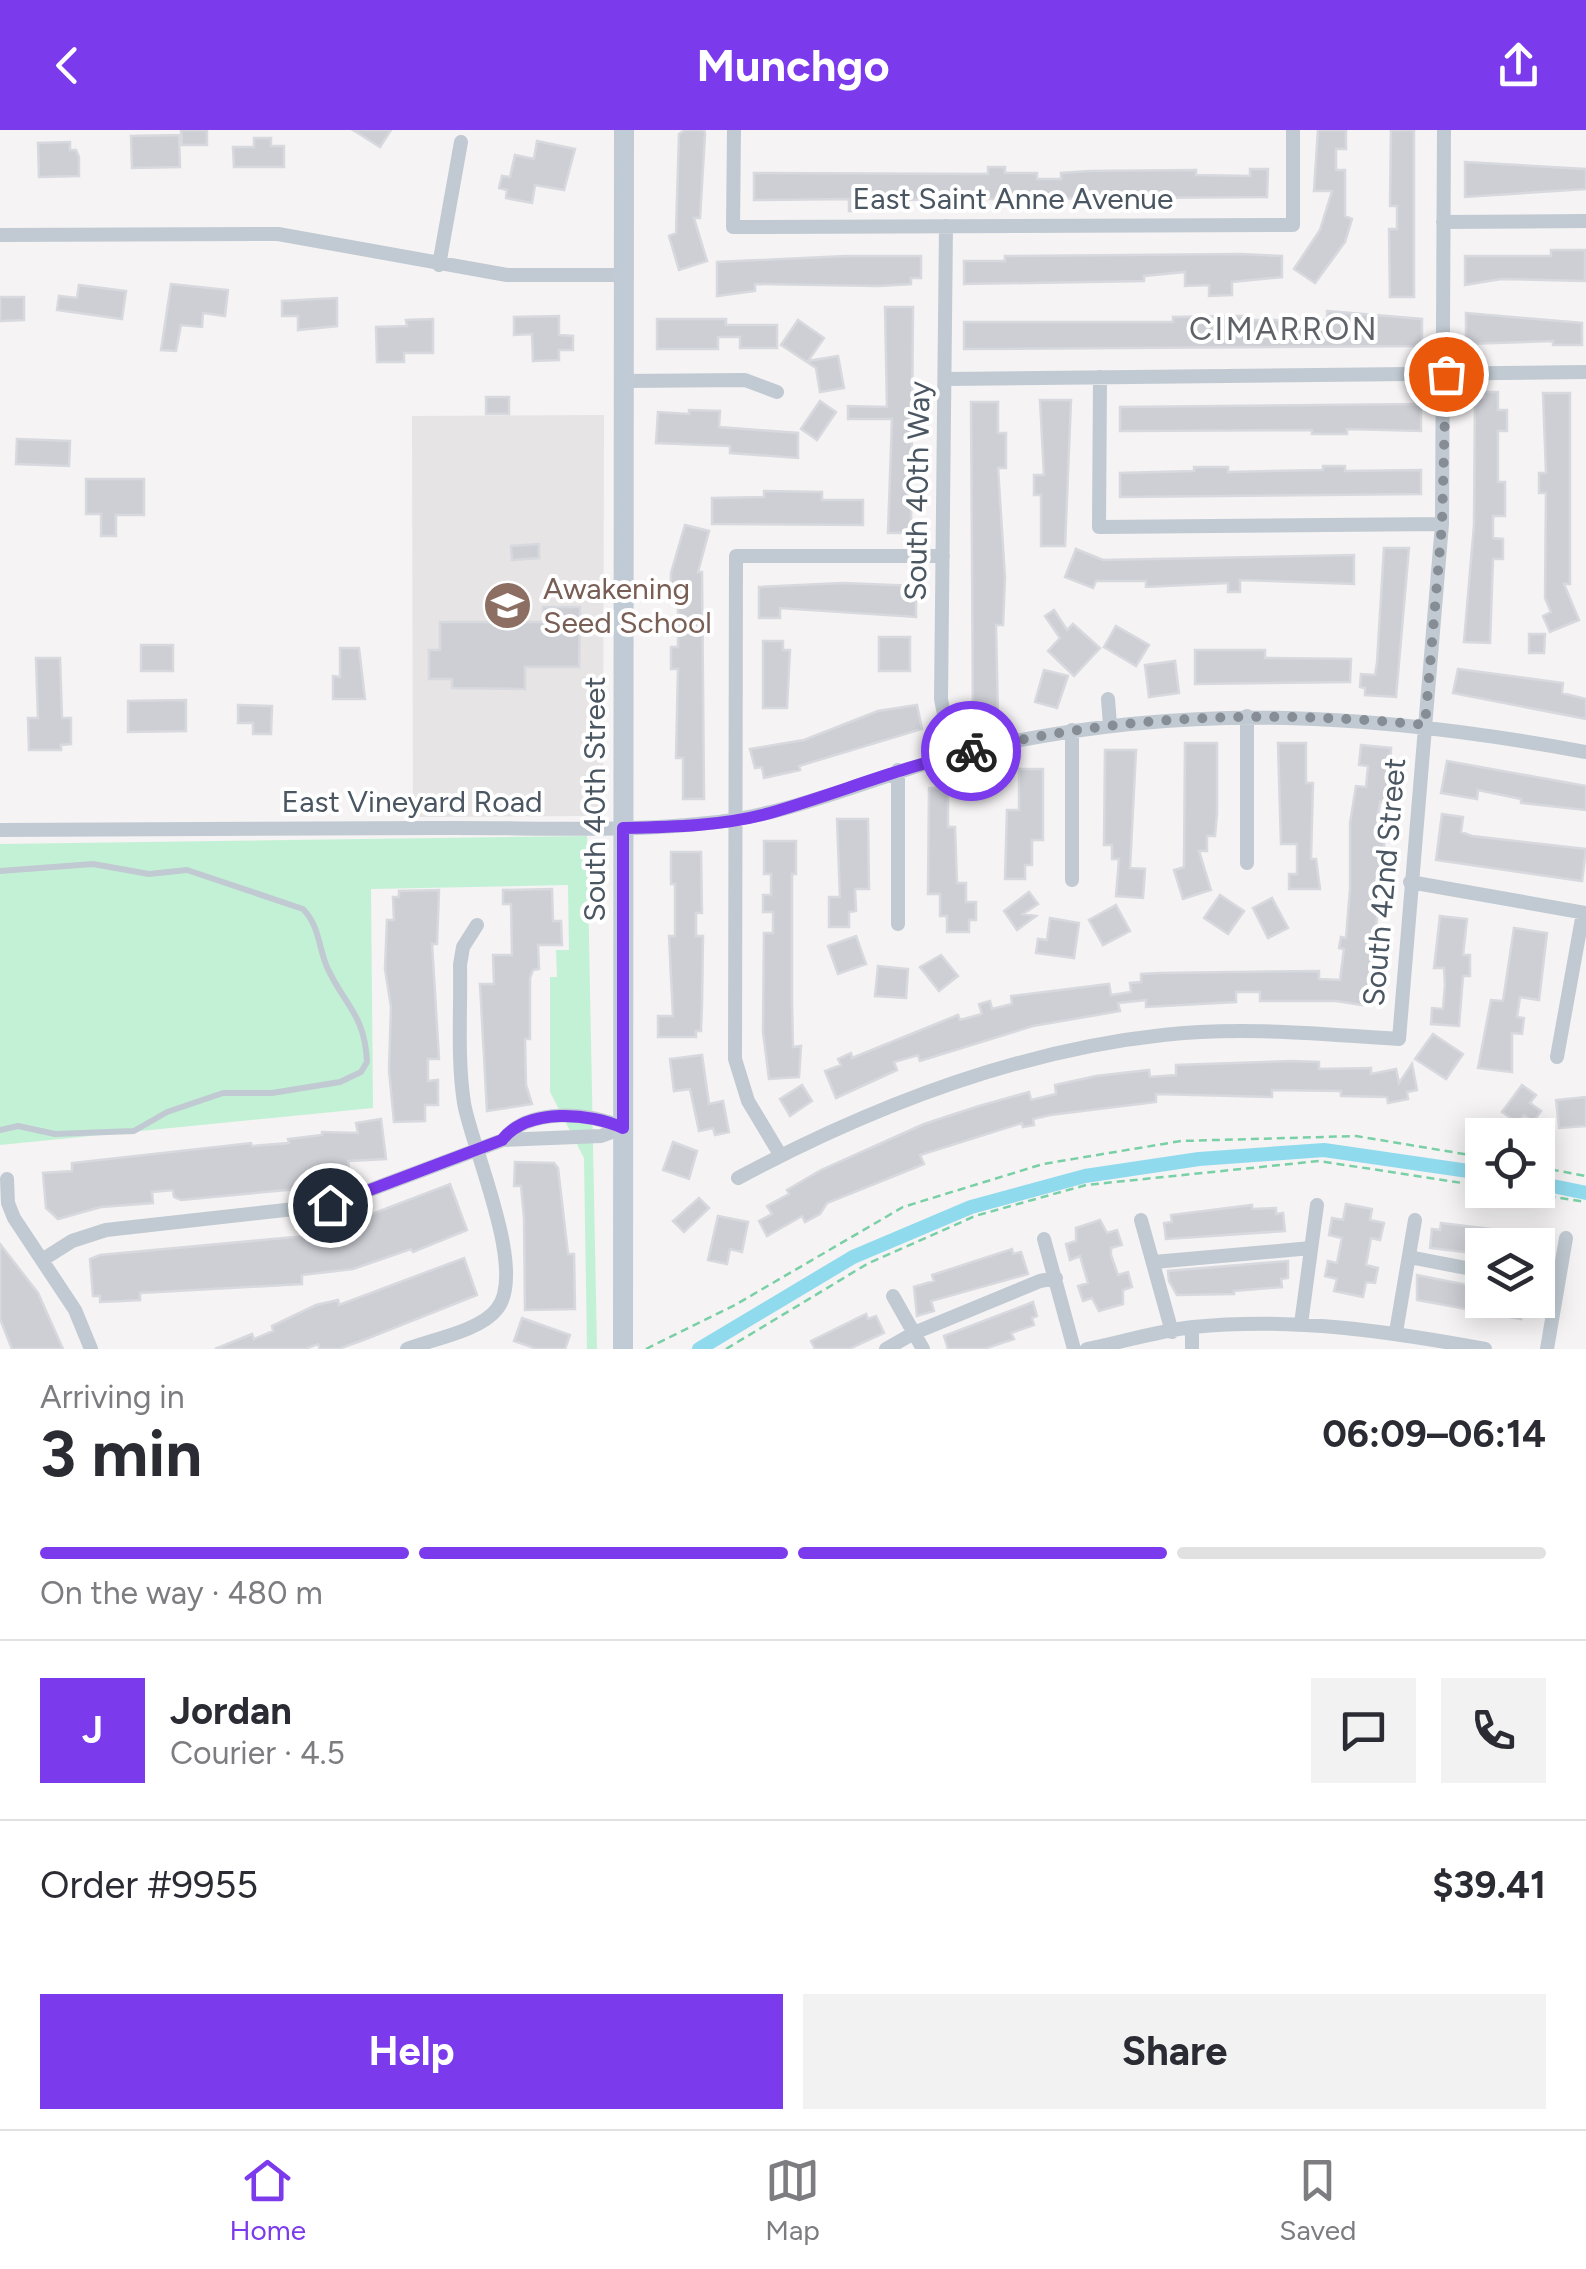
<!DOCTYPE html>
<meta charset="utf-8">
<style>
body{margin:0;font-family:Figtree,sans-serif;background:#f2f2f3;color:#2b2b33;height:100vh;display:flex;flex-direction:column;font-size:38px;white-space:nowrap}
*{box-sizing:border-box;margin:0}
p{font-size:32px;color:#7c7c81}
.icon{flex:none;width:55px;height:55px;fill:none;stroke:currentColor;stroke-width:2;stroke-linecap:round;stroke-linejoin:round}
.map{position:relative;height:1219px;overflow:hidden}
.panel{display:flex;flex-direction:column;background:#fff;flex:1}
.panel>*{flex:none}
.fabs{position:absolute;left:1465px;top:988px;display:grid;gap:20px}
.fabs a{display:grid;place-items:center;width:90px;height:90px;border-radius:0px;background:#fff;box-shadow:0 5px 25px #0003;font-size:50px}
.pin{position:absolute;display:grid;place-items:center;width:85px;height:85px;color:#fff;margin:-42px;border:5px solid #fff;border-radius:50%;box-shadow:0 2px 10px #0007}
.courier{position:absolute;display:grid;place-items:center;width:100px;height:100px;margin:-50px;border:8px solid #7c3aed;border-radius:50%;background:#fff;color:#222;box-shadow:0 2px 12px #0007}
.head em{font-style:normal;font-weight:700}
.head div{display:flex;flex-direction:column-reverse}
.head{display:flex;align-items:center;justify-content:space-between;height:170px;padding:0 40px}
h1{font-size:65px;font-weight:700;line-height:75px}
.bar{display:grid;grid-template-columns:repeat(4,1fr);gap:15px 10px;align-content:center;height:120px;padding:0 40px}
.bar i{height:12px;border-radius:8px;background:#e1e1e2}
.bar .active{background:#7c3aed}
.bar p{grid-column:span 4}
.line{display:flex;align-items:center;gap:25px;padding:0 40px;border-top:2px solid #e1e1e2}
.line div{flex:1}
.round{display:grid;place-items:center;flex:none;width:105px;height:105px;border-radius:0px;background:#f2f2f3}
.cta{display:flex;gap:20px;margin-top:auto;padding:20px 40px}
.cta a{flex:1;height:115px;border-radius:0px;background:#7c3aed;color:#fff;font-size:40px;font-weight:700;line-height:115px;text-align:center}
.cta a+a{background:#f2f2f3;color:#2b2b33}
header{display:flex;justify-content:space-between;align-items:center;height:130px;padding:0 40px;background:#7c3aed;color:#fff;font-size:45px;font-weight:700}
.dock{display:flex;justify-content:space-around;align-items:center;height:140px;border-top:2px solid #e1e1e2;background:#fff;font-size:28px;color:#7c7c81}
.dock a{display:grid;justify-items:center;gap:5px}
.dock .active{color:#7c3aed}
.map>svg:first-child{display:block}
.education{fill:#e6e4e5}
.green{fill:#c3f1d5}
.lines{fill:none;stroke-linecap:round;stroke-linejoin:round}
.canal{stroke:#90daee;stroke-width:14}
.building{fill:#cdcfd5;stroke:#d7d9de;stroke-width:2.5}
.path{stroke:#7ad0a6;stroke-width:2.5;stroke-dasharray:8 5;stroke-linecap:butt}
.lane{stroke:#c1cad2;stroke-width:6}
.street{stroke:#c1cad2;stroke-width:14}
.secondary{stroke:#c1cbd6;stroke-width:20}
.done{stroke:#868d94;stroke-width:10;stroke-dasharray:0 18}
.route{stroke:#7c3aed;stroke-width:12}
.labels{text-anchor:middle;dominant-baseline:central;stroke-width:8;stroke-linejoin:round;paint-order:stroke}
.street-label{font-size:30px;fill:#4a5661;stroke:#fff}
.education-label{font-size:30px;fill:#785e54;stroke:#fff;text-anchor:start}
.neighbourhood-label{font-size:32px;letter-spacing:2.5px;fill:#5f6368;stroke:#fff}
</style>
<header><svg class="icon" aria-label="back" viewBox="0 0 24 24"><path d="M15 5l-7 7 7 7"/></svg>Munchgo<svg class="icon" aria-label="share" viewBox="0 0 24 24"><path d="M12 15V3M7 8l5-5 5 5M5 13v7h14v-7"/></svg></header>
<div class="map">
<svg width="1586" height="1219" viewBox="0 0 1586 1219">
<rect width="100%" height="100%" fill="#f5f3f3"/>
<path class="education" d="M604,285L603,673L592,685L584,686L413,687L412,286Z"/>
<path class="green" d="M587,706L597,1219H587L584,1028L550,962V847H557L556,820H569L568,755L371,759L373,978L0,1015V714Z"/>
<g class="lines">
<path class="canal" d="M1538,1053L1586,1063
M699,1219L853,1127L971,1077L1085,1046L1199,1029L1324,1020L1482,1043"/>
</g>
<path class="building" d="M181,0H207V15H182Z
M353,0H391L380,17Z
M685,0H704L705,4L700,88H694L707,131L679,140L669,106L676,103L679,4Z
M1318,0H1346V19H1336V40H1345V86L1352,89L1345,112L1315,153L1294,139L1320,100L1332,61H1314Z
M1391,0H1414V167H1390L1389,99H1397V76H1390Z
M179,5L180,37L132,38L131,6Z
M254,8H271V16H284V37H234L233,17H254Z
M537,11L575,19L564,60L535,55L532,73L506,68L507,60L499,58L502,46L510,47L515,25L534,29Z
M70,12V20H76L79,27V46L39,47L38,13Z
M1465,32L1586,39V59L1465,67Z
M988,37H1005V43H1037V49H1061V43L1090,41L1196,40V45L1250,46V39H1268L1267,67L860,70V81H849V69L754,70V43L988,44Z
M1551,120H1585V151L1501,149L1465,155V126H1551Z
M1241,124L1282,126V147L1232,152V165L1209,166V155L1185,156V142L1144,146V151L964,154V131H1005V126Z
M846,126H921V148H911V154L879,156L755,154V161L717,166V132Z
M171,154L228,160L225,186L203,183L202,197L181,195L176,221L161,220Z
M79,155L126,161L122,189L57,180L59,166L77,168Z
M0,167H24V190L0,191Z
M337,168V196L298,200V186H282V171Z
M885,177H913L911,403H888L892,289H848V276L887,277Z
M1327,181L1422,189V216L964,219V192H1173V187L1230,186H1251V190H1327Z
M1466,183L1582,193V215H1553V211L1466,214Z
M559,186V205L573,206V220H559V230L533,231L532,204L514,205V187Z
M433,189V223H404V232H377L376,197L407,196L406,190Z
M657,189H726V195H777V218H740V207H718V219H657Z
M798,190L824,208L808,231L838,226L844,258L820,262L816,238L781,215Z
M1484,262H1498V280H1507V301H1498V352H1505V386H1493V408L1503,409V429H1493L1490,513L1464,512L1474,395L1475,267H1484Z
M1543,263H1570V454H1564L1579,490L1550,502L1543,486L1551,482L1545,468L1546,363H1539V343H1546Z
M486,267H509V284H486Z
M1040,270H1071L1065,416H1041V365H1034V345H1044Z
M820,271L836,282L817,310L801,299Z
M971,272H998V303H1006V338H998L1005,448L1003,495H996L998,588H973Z
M1421,274V301L1347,299V304H1312V300L1120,301V277Z
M689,280L720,281L719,297L798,303V328L730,323V316L656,313L658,282L689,284Z
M17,309L70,311L69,336L16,334Z
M1323,336H1345V341L1421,340V364L1120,367V343L1194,341V337H1228V342L1323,340Z
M86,349H144V385H116V406H101V384H86Z
M764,361L822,362V370H863V395L712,394V368L764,367Z
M685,395L709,401L698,442H702L704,669H683V628H676L678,539H671V517H678V475L671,464V443Z
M539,414V428L512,430L511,416Z
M1384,418H1409L1396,567L1365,565V558L1360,557L1361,544L1375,545L1377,533Z
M1076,419L1103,430L1354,425V454L1240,450V462H1228V453L1146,457V451H1096L1093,458L1065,447Z
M843,453L916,456V487L780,478V488H759V457Z
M543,477H580L579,537H525V559L452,558V549H429V520H440V492H543Z
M1054,480L1067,500L1073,494L1100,518L1074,546L1048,521L1060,508L1045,486Z
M1116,496L1149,515L1136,536L1104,517Z
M1529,504H1545L1544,523H1529Z
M879,507H910V541H879Z
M763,511H783V520H790L787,578H763Z
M141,515H173V541H141Z
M340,518H359L365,569H333V546L340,547Z
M1195,520H1265V528L1351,529L1350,552L1195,554Z
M36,528H60L62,588H71V614L61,615V620H29L28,588H38Z
M1175,531L1179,563L1149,567L1145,535Z
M1458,539L1563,553L1562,563L1586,569V589L1453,563Z
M1044,540L1068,546L1057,578L1035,572Z
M186,570V601L128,602V571Z
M238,575L272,576L271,604H253V593H238Z
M917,575L922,599L799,636L800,640L764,648L762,637L755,638L750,619L804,610L878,581Z
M1185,613H1217V683L1215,706H1207V721H1199L1211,760L1183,769L1174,740L1184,737Z
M1278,613H1306V653H1313L1311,729H1316L1320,759H1289V744H1297V714H1281Z
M1361,615L1391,618L1389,673L1380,672L1377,695L1386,696L1369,869H1362V875L1336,871H1260V862H1236V872L1146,877V870L1118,873L1120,881L1033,896L920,931L918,925L894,932L897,940L836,968L825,941L841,935L838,929L851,923L852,928L958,885L960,890L982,884L979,874L990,871L992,879L1012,874L1011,866L1109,854L1111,865L1131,862L1130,853L1141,852V844L1160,843L1319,841V849L1340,850L1344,819L1339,818L1341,807L1346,808L1350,759V693L1356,656L1366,657L1368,636L1359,635Z
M1105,620H1136L1130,738L1145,739L1143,768L1116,766L1119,729H1112V715H1104Z
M1447,631L1586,656V680L1521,673V669L1478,660L1477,669L1441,663Z
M1019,639H1043V710H1032V735H1025V749H1005L1007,680H1019Z
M929,658H948V697H955L957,753H966V772H976V790H969V802H947V786H940V764H928Z
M1442,684L1463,687L1461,702L1472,706L1586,719L1582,751L1436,730Z
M837,689H868L869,759H855L856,781L849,782V797H829V767H840Z
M764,711H796V744H792V873L793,917L801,916L799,947L769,949L763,902L764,803H773V782H763V765H771V744H764Z
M671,722H701L702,783H696V806H703L702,874L701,901H696V907H658V886H673L669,806H675V754H671Z
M552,759L553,791H561L562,815H538L539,839L533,840L530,848V909H525L526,955L532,974L487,981L480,854H494L493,825H512L511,774H503V760Z
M439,760L437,814H432L439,929H428V951L438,950V975H425V991L394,992L389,940L391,877L385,839L387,790H394L393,767H399V761Z
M1029,762L1038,774L1023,784L1036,786L1017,800L1004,781Z
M1220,765L1244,781L1228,804L1204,788Z
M1272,768L1288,798L1268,808L1253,778Z
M1116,775L1130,801L1103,815L1089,790Z
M1440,786L1467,789L1463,825H1470V846H1463L1459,896L1431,894L1432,878L1443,879L1445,855L1444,838H1434Z
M1050,788L1079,793L1074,828L1036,823L1038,809L1047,810Z
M1514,798L1547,803L1539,870L1520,867L1517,887L1524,888L1522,904L1512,903V942L1478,938L1491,870L1503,871Z
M856,806L866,834L838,844L828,816Z
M941,825L958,846L939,861L920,837Z
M878,836L908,839L906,868L875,866Z
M1433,904L1463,924L1446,949L1415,929Z
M702,925L709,974L723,971L729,1002L715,1005L713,998L699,1001L690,959L674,961L670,929Z
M1290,931L1319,932V939L1371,938V944L1396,939L1399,953L1412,934L1417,960L1407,962L1408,969L1388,973L1387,967L1341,966V961L1272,960V967L1156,964V972L1050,985L1033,989L1034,995L1023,997L1022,993L920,1025L924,1034L827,1073L820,1084L805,1092L802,1086L767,1106L759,1091L772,1084L767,1076L789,1064L787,1060L821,1040L924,994L979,976L1029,962L1031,970L1056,964L1055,955L1096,946L1149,940L1150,947L1176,945V935Z
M802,955L812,971L790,986L780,969Z
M1522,955L1536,965L1530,973L1541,981L1533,992L1524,985L1518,993L1502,982Z
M1586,967V996L1559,998L1556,970Z
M381,989L386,1029L348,1031L350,1046H307L308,1058L181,1070L174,1067L173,1060L152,1062L153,1073L101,1077L58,1089L46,1078L43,1043L72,1041V1033L251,1013L252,1016L289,1013L288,1009L322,1005V1002L358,1003L356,993Z
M673,1012L697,1021L689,1049L663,1040Z
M515,1032L554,1033L558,1038L568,1124H574L575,1179L525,1180L524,1088L521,1056H514Z
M450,1054L467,1100L413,1122L411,1119L353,1139L302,1145V1154L140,1163V1170L122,1171L100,1172V1166H93L90,1129L100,1125L317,1105Z
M699,1068L709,1078L684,1102L673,1091Z
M1346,1074L1372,1079L1370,1090L1384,1093L1380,1110L1371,1108L1366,1135L1378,1138L1375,1153L1366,1152L1363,1167L1334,1161L1337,1149L1325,1146L1328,1131L1337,1133L1342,1108L1329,1105L1332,1088L1343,1090Z
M1252,1075V1079L1276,1078V1084L1283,1083L1285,1101L1166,1109L1164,1093L1172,1092L1171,1085Z
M718,1086L748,1092L742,1122L730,1119L727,1134L708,1130Z
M1100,1090L1107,1103L1117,1100L1122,1115L1111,1118V1125L1118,1145L1128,1142L1132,1157L1123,1160V1174L1099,1181L1092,1168L1083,1171L1078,1156L1088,1153L1080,1126L1070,1130L1066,1114L1076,1111V1098Z
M1441,1093L1524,1103L1522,1115H1482V1124L1430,1118L1432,1099L1440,1100Z
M0,1114L38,1163L63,1219H12L0,1189Z
M1538,1117L1550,1119L1547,1138L1538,1137Z
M1012,1119L1013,1124L1021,1122L1028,1144L931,1171L934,1181L917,1186L914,1157L934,1151L932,1145Z
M464,1128L477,1165L361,1211L338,1219H320L318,1214L305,1219H215L252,1204L254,1209L273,1201L272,1196L316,1175L338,1170L339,1175Z
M1288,1131V1148L1281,1149L1282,1157L1234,1161V1164L1177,1165L1169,1151L1168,1141Z
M1417,1145L1482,1158V1170H1531L1528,1182L1523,1181L1521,1189L1417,1170Z
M1033,1172L1037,1186L1032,1188L1034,1195L1011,1203L1014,1209L984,1219H948L944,1206Z
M866,1184L868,1189L876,1186L884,1203L849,1219H815L811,1211Z
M522,1188L570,1205L565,1219H537L514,1211Z"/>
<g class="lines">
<path class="path" d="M1538,1037L1586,1046
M1509,1060L1586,1072
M646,1219L735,1175L903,1077L1043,1034L1181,1011L1356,1006L1482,1027
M726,1219L867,1134L975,1086L1086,1055L1319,1031L1482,1056"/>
<path class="lane" d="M0,741L93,734L149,744L187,740L303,779C320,797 318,816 327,837C344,875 365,884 367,932L361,942L340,952L272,963H223L167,982L134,1001L55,1004L18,996L0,1000"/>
<path class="street" d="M734,0L733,97L1293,95V0
M1443,92L1586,91
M946,96L941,569L952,625
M0,105L278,104L507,145H624
M439,135L461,12
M1100,247L1099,397L1442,394
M946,249L1586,242
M624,251L745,250L777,262
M1108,569L1110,595
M1247,586V733
M1072,600V750
M898,640V794
M0,700C145,699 290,698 435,698C526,697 618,703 708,693C802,684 894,637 987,617C1195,571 1379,584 1586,622
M1410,752L1586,783
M1557,927L1583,783
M503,1010C528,977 590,982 623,998
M781,1026L748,971L735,929L736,426H943
M738,1048C869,978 1015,921 1163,905C1240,896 1321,904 1399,909L1442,394L1444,0
M7,1049L8,1073L14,1088L75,1180L91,1219
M1141,1090L1172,1202
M1044,1109L1074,1219
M1409,1127L1482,1141
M42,1130L72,1111L106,1100L330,1075L503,1010L601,1006L623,998
M1154,1132L1311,1118
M1538,1151L1558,1154
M893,1166L923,1219
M1301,1194L1317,1075
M1192,1197V1219
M1396,1202L1415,1090
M407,1219C433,1209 480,1201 497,1179C528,1141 471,1016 464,973C457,928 461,880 460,835L463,817L477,795
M886,1219L914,1203L1040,1151L1056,1148
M1087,1219C1122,1212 1158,1201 1193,1197C1292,1187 1388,1201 1485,1219
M1547,1219L1566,1108"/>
<path class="secondary" d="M623,1219L624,0"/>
</g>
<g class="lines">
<path class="done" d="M971,621C1120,584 1273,580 1425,595L1442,394L1446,244"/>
<path class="route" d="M330,1075L502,1010C528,977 590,983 623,998V698C672,697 723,696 770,683C838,663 902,637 971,621"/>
</g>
<defs>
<symbol id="school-disc" viewBox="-11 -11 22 22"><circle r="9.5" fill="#8d6e63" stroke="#fff"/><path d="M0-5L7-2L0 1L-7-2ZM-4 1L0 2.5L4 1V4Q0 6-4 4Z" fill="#fff"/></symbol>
</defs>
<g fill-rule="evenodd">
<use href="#school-disc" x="480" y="448" width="55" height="55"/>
</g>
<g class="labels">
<g class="street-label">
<text x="1013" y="68">East Saint Anne Avenue</text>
<text transform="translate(917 361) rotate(-89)">South 40th Way</text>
<text transform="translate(594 669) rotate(-90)">South 40th Street</text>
<text x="412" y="671">East Vineyard Road</text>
<text transform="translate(1384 752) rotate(-85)">South 42nd Street</text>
</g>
<g class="education-label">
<text x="543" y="458">Awakening<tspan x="543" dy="34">Seed School</tspan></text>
</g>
<g class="neighbourhood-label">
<text x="1284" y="199">CIMARRON</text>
</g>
</g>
</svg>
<div class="fabs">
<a><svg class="icon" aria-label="locate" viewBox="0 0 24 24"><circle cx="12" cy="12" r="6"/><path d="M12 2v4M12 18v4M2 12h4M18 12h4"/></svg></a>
<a><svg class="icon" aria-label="layers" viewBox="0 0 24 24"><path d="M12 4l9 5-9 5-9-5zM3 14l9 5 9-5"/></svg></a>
</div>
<div class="pin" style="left:1446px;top:244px;background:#ea580c"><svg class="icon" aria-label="bag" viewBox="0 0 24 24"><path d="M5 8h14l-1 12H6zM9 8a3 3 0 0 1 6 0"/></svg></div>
<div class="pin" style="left:330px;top:1075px;background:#1f2937"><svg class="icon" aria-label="home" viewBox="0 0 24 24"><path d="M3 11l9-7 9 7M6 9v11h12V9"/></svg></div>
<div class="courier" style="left:971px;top:621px"><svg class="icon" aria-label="bike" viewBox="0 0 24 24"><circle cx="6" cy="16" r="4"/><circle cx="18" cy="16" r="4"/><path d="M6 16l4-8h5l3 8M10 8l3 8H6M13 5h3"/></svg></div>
</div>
<section class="panel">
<div class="head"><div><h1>3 min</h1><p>Arriving in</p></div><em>06:09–06:14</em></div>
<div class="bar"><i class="active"></i><i class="active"></i><i class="active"></i><i></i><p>On the way · 480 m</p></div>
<div class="line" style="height:180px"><b class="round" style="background:#7c3aed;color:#fff">J</b><div><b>Jordan</b><p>Courier · 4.5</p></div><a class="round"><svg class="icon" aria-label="chat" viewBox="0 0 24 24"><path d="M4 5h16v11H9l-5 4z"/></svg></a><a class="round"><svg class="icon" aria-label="phone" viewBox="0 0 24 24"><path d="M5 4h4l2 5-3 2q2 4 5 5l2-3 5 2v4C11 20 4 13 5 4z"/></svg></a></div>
<div class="line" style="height:130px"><div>Order #9955</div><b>$39.41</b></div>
<div class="cta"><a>Help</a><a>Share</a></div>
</section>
<nav class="dock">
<a class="active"><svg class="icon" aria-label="home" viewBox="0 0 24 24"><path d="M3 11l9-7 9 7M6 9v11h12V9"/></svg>Home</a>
<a><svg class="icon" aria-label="map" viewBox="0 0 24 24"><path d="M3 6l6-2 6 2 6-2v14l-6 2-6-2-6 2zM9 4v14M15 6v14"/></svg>Map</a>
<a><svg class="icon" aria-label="saved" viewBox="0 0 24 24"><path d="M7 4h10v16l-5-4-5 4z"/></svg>Saved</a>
</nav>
